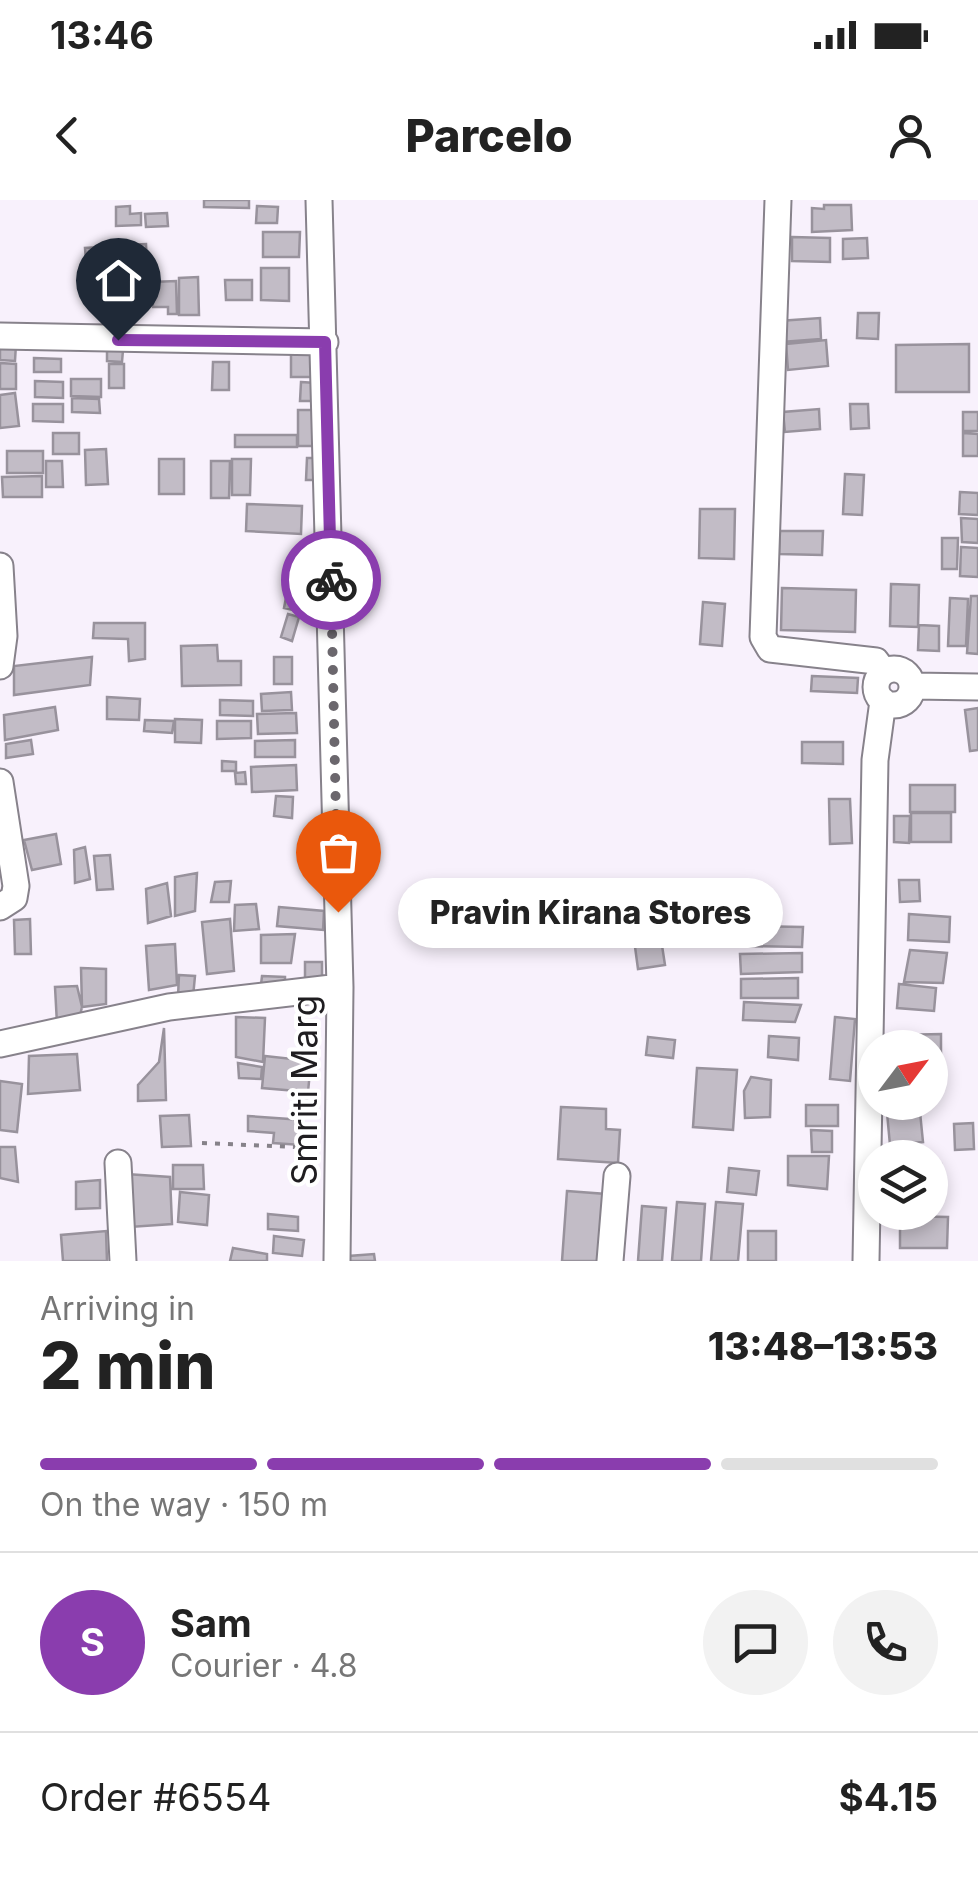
<!DOCTYPE html>
<meta charset="utf-8">
<style>
body{margin:0;font-family:Inter,sans-serif;background:#f2f2f2;color:#222;height:100vh;display:flex;flex-direction:column;font-size:38px;white-space:nowrap}
*{box-sizing:border-box;margin:0}
p{font-size:32px;color:#767676}
.icon{flex:none;width:55px;height:55px;fill:none;stroke:currentColor;stroke-width:2;stroke-linecap:round;stroke-linejoin:round}
.map{position:relative;height:1061px;overflow:hidden}
.details{display:flex;flex-direction:column;background:#fff;flex:1}
.details>*{flex:none}
.needle{width:65px;rotate:58deg}
.controls{position:absolute;left:858px;top:830px;display:grid;gap:20px}
.controls a{display:grid;place-items:center;width:90px;height:90px;border-radius:50%;background:#fff;box-shadow:0 5px 15px #0003;font-size:50px}
.pin{position:absolute;display:grid;place-items:center;width:85px;height:85px;color:#fff;margin:-102px -42px;border-radius:50% 50% 50% 0;rotate:-45deg;box-shadow:0 0 10px #0007}
.pin .icon{rotate:45deg}
.courier{position:absolute;display:grid;place-items:center;width:100px;height:100px;margin:-50px;border:8px solid #8a3dae;border-radius:50%;background:#fff;color:#222;box-shadow:0 2px 12px #0007}
.bubble{position:absolute;height:70px;border-radius:35px;background:#fff;box-shadow:0 5px 15px #0003;font-size:32px;font-weight:800;line-height:70px;text-align:center}
.head em{font-style:normal;font-weight:800}
.head div{display:flex;flex-direction:column-reverse}
.head{display:flex;align-items:center;justify-content:space-between;height:170px;padding:0 40px}
h1{font-size:65px;font-weight:800;line-height:75px}
.bar{display:grid;grid-template-columns:repeat(4,1fr);gap:15px 10px;align-content:center;height:120px;padding:0 40px}
.bar i{height:12px;border-radius:8px;background:#e0e0e0}
.bar .current{background:#8a3dae}
.bar p{grid-column:span 4}
.line{display:flex;align-items:center;gap:25px;padding:0 40px;border-top:2px solid #e0e0e0}
.line div{flex:1}
.round{display:grid;place-items:center;flex:none;width:105px;height:105px;border-radius:52px;background:#f2f2f2}
.status{display:flex;justify-content:space-between;align-items:center;height:70px;padding:0 50px;background:#fff;direction:ltr}
.status svg{height:28px;fill:currentColor}
header{display:flex;justify-content:space-between;align-items:center;height:130px;padding:0 40px;background:#fff;font-size:45px;font-weight:800}
.map>svg:first-child{display:block}
.building{fill:#c2bcc6;stroke:#98929c;stroke-width:2.5}
.lines{fill:none;stroke-linecap:round;stroke-linejoin:round}
.minor-casing{stroke:#87828b;stroke-width:29}
.path{stroke:#868289;stroke-width:4;stroke-dasharray:5 8;stroke-linecap:butt}
.minor{stroke:#fff;stroke-width:25}
.done{stroke:#6b676d;stroke-width:10;stroke-dasharray:0 18}
.route{stroke:#8a3dae;stroke-width:12}
.labels{text-anchor:middle;dominant-baseline:central;stroke-width:8;stroke-linejoin:round;paint-order:stroke}
.street-label{font-size:35px;fill:#1f1d20;stroke:#fff}
</style>
<div class="status"><b>13:46</b><svg viewBox="0 0 49 12"><path d="M0 12V9h3v3zM5 12V6h3v6zM10 12V3h3v9zM15 12V0h3v12zM26 1h20v11H26zM47 4h2v5h-2z"/></svg></div>
<header><svg class="icon" aria-label="back" viewBox="0 0 24 24"><path d="M15 5l-7 7 7 7"/></svg>Parcelo<svg class="icon" aria-label="person" viewBox="0 0 24 24"><circle cx="12" cy="8" r="4"/><path d="M4 21q1-7 8-7t8 7"/></svg></header>
<div class="map">
<svg width="978" height="1061" viewBox="0 0 978 1061">
<rect width="100%" height="100%" fill="#f8f1fc"/>
<path class="building" d="M204,0H249V8L204,7Z
M824,5H851L852,30L812,32V8L824,9Z
M130,6V14L141,13V25L116,26V7Z
M257,6L278,7L277,23H256Z
M167,13L168,26L146,27L145,14Z
M263,32H300L299,57H263Z
M792,37L830,38V62L792,61Z
M867,38L868,58L843,59V39Z
M146,44L148,89H126L124,45Z
M117,46L120,92L95,93V87H88L85,48Z
M261,68H289V101L261,100Z
M198,77L199,115H179V78Z
M225,80H252V100H226Z
M176,81L177,114H168V107H153L152,82Z
M858,113H879L878,139L857,138Z
M820,118L821,139L781,142L779,121Z
M826,140L828,166L788,170L786,144Z
M0,143L16,144L15,161L0,160Z
M969,144V192H896V145Z
M107,150H123L122,162L107,161Z
M291,153H315V177H291Z
M34,158L61,159V172H34Z
M213,162H229V190H212Z
M0,163L16,164V189H0Z
M109,164H124V188H109Z
M71,179H101V197L71,196Z
M35,181L63,182V198L35,197Z
M301,182L316,183V201H300Z
M15,193L19,226L0,228V195Z
M72,198L99,199L100,213L72,212Z
M33,204H63V222L33,221Z
M850,204H868L869,228L851,229Z
M819,209L820,229L785,232L783,212Z
M298,210H318L317,246H298Z
M963,212H978V231H963Z
M53,233H79V254H53Z
M963,233L978,234V256H963Z
M235,235H297V247H235Z
M106,249L108,284L86,285L85,250Z
M7,251H43V273H7Z
M307,258H321L320,280H306Z
M159,259H184V294H159Z
M232,259H251L250,295H232Z
M46,261H62L63,287H46Z
M211,261H230L229,298H211Z
M845,274L864,275L862,315L843,314Z
M42,276V297H3L2,277Z
M960,292L978,293V315L959,314Z
M247,304L302,306L301,334L246,331Z
M700,309H735L734,359L699,358Z
M961,318L978,319V343L962,342Z
M780,331H823L822,355L779,354Z
M942,338H958L957,369H942Z
M961,347L978,348V377L960,376Z
M289,382L303,385L298,411L284,408Z
M891,384L919,385L918,427L890,426Z
M782,388L856,390L855,432L781,430Z
M971,396H978V454L967,453Z
M950,398L968,399L966,446H948Z
M703,402L725,404L722,446L700,444Z
M288,414L299,417L292,441L281,437Z
M94,423H145V459L129,461L128,439L93,438Z
M919,425L939,426V451L918,450Z
M217,445L218,461H241V485L182,486L181,446Z
M92,457L90,485L14,495V466Z
M274,457H292V484H274Z
M812,476L858,478L857,493L811,491Z
M291,492L292,510L262,511L261,494Z
M107,497L140,499L139,520L107,519Z
M220,500L253,501V516L220,515Z
M55,507L58,530L5,540L4,515Z
M978,508V550L970,551L965,510Z
M296,513L297,533L258,534L257,514Z
M175,519L202,520L201,543L175,542Z
M145,520L174,521L172,533L144,531Z
M217,521H251V538L217,539Z
M31,540L33,554L6,558V544Z
M295,540V557H255V541Z
M802,542H843V564L802,563Z
M222,561L236,562V571H222Z
M296,565L297,590L252,592L251,567Z
M245,572L246,584H236L235,573Z
M910,585H955V612H910Z
M276,596L293,597L292,618L274,616Z
M829,599H850L852,643L830,644Z
M911,613H951V642H911Z
M894,616H910L909,643L894,642Z
M56,634L61,664L32,670L24,640Z
M85,647L90,679L75,683L74,650Z
M110,655L113,689L97,690L94,656Z
M197,673L195,711L175,716V677Z
M899,680H919L920,701L900,702Z
M231,681L229,702H211L215,682Z
M167,683L171,716L148,723L146,689Z
M256,704L259,729L234,731L235,705Z
M279,707L324,711L323,730L277,726Z
M657,713L665,765L638,769L631,717Z
M909,714L950,717L949,742L908,740Z
M30,719L31,754H15L14,720Z
M230,719L234,771L207,774L202,722Z
M740,726L803,727L802,747L739,746Z
M295,734L291,763H261V735Z
M175,744L177,785L149,790L146,746Z
M910,750L947,753L943,783L904,782Z
M802,753V772L741,774L740,754Z
M305,762H322V787L305,786Z
M81,768L106,769V804L82,807Z
M179,775L195,776L193,797L178,796Z
M262,776L285,777V790L260,793Z
M798,778V798H741V779Z
M899,784L936,788L934,811L897,808Z
M77,786L82,807L78,824H57L55,787Z
M744,802L801,805L795,822L743,820Z
M236,817L265,818L263,862L236,857Z
M835,817L855,819L850,881L830,879Z
M164,828L166,900L138,901V885L159,862Z
M941,834V860H930V848H896V835Z
M769,836L799,838L798,860L768,857Z
M648,837L675,840L673,858L646,855Z
M77,854L80,890L28,894L29,856Z
M265,856L311,861L308,892L262,888Z
M238,863L262,867L261,879L239,878Z
M697,868L737,870L733,930L693,927Z
M751,877L771,880L770,917L745,918L744,891Z
M0,881L22,884L17,932L0,930Z
M293,895L307,896V909H292Z
M886,902H919L923,942L890,945Z
M806,905H838V926H806Z
M561,907L606,909V929L620,930L618,963L558,959Z
M189,915L191,946L162,947L160,916Z
M248,916L303,920L301,945L273,943L274,933L248,931Z
M973,923L974,949L955,950L954,924Z
M811,930L832,931V952H812Z
M0,947H15L18,982L0,978Z
M788,956H829L827,989L788,985Z
M941,964V970H931L930,993V965Z
M173,965H203L204,989H173Z
M729,968L759,971L756,995L727,992Z
M126,974L170,977L172,1024L130,1027Z
M100,980V1008L76,1009V982Z
M567,991L606,994L601,1061H562Z
M180,992L209,995L207,1025L178,1022Z
M677,1002L705,1004L701,1061H672Z
M716,1002L743,1004L738,1061H711Z
M642,1006L666,1008L662,1061H638Z
M268,1014L298,1017V1031L268,1029Z
M900,1016L948,1017L947,1048H900Z
M106,1031L107,1061H63L61,1035Z
M748,1031H776V1061H748Z
M274,1036L304,1040L302,1056L273,1053Z
M233,1048L267,1054V1061H230Z
M374,1054L375,1061H350L349,1056Z"/>
<g class="lines">
<defs>
<path id="minor" d="M319,0L340,787L337,1061
M778,0L763,437L770,449L876,461L884,472
M0,136L325,142
M0,366L4,436L0,466
M876 487a18 18 0 1 1 36 0a18 18 0 1 1-36 0Z
M913,486L978,487
M0,582L16,686L14,698L0,707
M0,844L169,807L340,787
M118,963L123,1061
M610,1061L617,976
M866,1061L875,560L883,501"/>
</defs>
<use href="#minor" class="minor-casing"/>
<path class="path" d="M202,943L319,948"/>
<use href="#minor" class="minor"/>
</g>
<g class="lines">
<path class="done" d="M331,380L338,712"/>
<path class="route" d="M118,140L325,142L331,380"/>
</g>
<g class="labels">
<g class="street-label">
<text transform="translate(304 890) rotate(-90)">Smriti Marg</text>
</g>
</g>
</svg>
<div class="controls">
<a><svg class="needle" viewBox="-14 -14 28 28"><path d="M0-13l5 13h-10z" fill="#e53935"/><path d="M0 13l5-13h-10z" fill="#767676"/></svg></a>
<a><svg class="icon" aria-label="layers" viewBox="0 0 24 24"><path d="M12 4l9 5-9 5-9-5zM3 14l9 5 9-5"/></svg></a>
</div>
<div class="pin" style="left:338px;top:712px;background:#ea580c"><svg class="icon" aria-label="bag" viewBox="0 0 24 24"><path d="M5 8h14l-1 12H6zM9 8a3 3 0 0 1 6 0"/></svg></div>
<div class="pin" style="left:118px;top:140px;background:#1f2937"><svg class="icon" aria-label="home" viewBox="0 0 24 24"><path d="M3 11l9-7 9 7M6 9v11h12V9"/></svg></div>
<div class="courier" style="left:331px;top:380px"><svg class="icon" aria-label="bike" viewBox="0 0 24 24"><circle cx="6" cy="16" r="4"/><circle cx="18" cy="16" r="4"/><path d="M6 16l4-8h5l3 8M10 8l3 8H6M13 5h3"/></svg></div>
<div class="bubble" style="left:398px;top:678px;width:385px">Pravin Kirana Stores</div>
</div>
<section class="details">
<div class="head"><div><h1>2 min</h1><p>Arriving in</p></div><em>13:48–13:53</em></div>
<div class="bar"><i class="current"></i><i class="current"></i><i class="current"></i><i></i><p>On the way · 150 m</p></div>
<div class="line" style="height:180px"><b class="round" style="background:#8a3dae;color:#fff">S</b><div><b>Sam</b><p>Courier · 4.8</p></div><a class="round"><svg class="icon" aria-label="chat" viewBox="0 0 24 24"><path d="M4 5h16v11H9l-5 4z"/></svg></a><a class="round"><svg class="icon" aria-label="phone" viewBox="0 0 24 24"><path d="M5 4h4l2 5-3 2q2 4 5 5l2-3 5 2v4C11 20 4 13 5 4z"/></svg></a></div>
<div class="line" style="height:130px"><div>Order #6554</div><b>$4.15</b></div>
</section>
